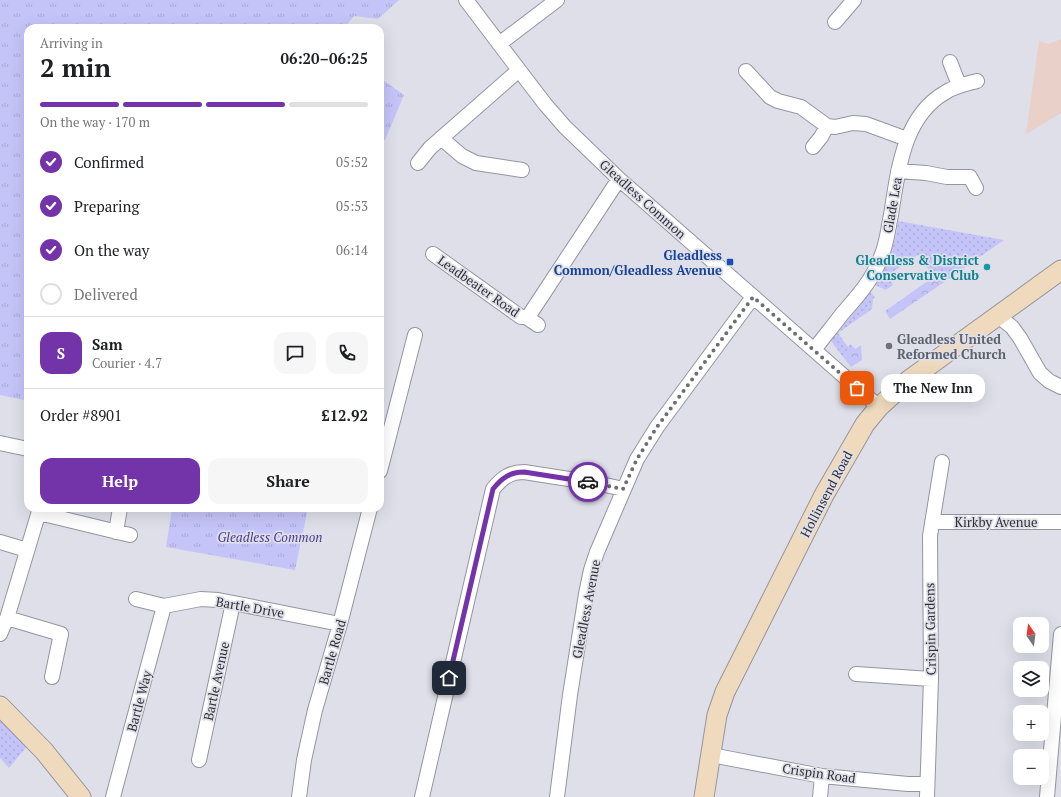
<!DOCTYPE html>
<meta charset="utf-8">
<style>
body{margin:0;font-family:"PT Serif",serif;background:#f6f6f6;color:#202124;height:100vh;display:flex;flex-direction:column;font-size:15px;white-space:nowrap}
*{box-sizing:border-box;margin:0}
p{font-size:13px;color:#757577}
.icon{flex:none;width:22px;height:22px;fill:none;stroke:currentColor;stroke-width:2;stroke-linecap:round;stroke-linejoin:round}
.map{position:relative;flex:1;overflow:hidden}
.side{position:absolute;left:24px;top:24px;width:360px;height:488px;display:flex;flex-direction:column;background:#fff;border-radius:12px;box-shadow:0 4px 16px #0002}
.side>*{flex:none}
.needle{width:26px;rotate:346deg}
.tools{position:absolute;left:1013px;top:617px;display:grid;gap:8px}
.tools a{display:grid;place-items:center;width:36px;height:36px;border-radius:8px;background:#fff;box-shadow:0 4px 16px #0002;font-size:20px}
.pin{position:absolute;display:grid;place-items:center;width:34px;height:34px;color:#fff;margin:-17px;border-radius:8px;box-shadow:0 2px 6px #0006}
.courier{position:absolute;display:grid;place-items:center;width:40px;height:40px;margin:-20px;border:3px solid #7434a9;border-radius:50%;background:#fff;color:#222;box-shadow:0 1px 5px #0007}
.bubble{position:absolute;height:28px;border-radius:12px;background:#fff;box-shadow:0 4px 16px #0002;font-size:13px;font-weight:700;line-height:28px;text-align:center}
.head em{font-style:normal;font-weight:700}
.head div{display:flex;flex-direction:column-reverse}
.head{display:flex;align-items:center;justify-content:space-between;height:68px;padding:0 16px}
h1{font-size:26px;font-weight:700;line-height:30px}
.bar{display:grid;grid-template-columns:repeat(4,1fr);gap:6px 4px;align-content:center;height:48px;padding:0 16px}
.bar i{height:5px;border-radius:3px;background:#e0e0e0}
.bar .current{background:#7434a9}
.bar p{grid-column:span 4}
.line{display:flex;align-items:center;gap:10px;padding:0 16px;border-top:1px solid #e0e0e0}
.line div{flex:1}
.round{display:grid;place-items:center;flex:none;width:42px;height:42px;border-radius:12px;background:#f6f6f6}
ol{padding:0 16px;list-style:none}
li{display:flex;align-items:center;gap:12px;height:44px}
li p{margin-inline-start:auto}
li .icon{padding:4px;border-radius:50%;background:#7434a9;color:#fff;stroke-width:4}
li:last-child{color:#757577}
li i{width:22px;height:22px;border:2px solid #e0e0e0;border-radius:50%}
.button{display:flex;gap:8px;margin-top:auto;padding:8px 16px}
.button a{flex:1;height:46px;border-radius:12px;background:#7434a9;color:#fff;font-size:16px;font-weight:700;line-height:46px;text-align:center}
.button a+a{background:#f6f6f6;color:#202124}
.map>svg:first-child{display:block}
.commercial{fill:#e9d0c8}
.grass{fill:url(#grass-dots)}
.forest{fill:url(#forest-crowns)}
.park{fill:url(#park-tufts)}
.garden{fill:#c5c4f8}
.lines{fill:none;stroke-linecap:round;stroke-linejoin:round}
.street-casing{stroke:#95959f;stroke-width:16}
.secondary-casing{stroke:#95959f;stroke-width:21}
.street{stroke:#fff;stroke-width:14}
.secondary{stroke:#efdabd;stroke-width:19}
.done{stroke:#6d6d74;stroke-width:4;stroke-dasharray:0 7.2}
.route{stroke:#7434a9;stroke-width:5}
.transit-dot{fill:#1a4fb4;stroke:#dfdfea;stroke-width:1.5}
.culture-dot{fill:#0f9aa8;stroke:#dfdfea;stroke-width:1.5}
.worship-dot{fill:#6b7280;stroke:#dfdfea;stroke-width:1.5}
.labels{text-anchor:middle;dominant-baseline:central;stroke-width:3.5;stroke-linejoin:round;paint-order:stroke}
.street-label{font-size:13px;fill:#303035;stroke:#dfdfea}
.transit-label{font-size:13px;font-weight:bold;fill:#164399;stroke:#dfdfea;text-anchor:end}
.culture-label{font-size:13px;font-weight:bold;fill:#0d838f;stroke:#dfdfea;text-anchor:end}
.worship-label{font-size:13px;font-weight:bold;fill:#5b616d;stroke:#dfdfea;text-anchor:start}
.park-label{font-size:13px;font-style:italic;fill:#473a8f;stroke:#dfdfea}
</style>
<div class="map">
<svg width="1061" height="797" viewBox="0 0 1061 797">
<defs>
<pattern id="grass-dots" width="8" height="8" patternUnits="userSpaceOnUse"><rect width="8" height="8" fill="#c5c4f8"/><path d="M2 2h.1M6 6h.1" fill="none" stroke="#aaa9d5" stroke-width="1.8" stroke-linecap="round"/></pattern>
<pattern id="forest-crowns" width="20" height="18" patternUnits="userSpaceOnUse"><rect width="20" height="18" fill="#c5c4f8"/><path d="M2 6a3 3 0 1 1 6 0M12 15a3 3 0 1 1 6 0" fill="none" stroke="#aaa9d5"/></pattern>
<pattern id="park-tufts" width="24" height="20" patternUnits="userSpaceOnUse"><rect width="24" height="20" fill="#c5c4f8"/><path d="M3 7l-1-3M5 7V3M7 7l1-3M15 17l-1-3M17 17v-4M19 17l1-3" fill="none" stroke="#aaa9d5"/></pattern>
</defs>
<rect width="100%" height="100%" fill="#dfdfea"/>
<path class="commercial" d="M1061,39V113L1026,134L1039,41L1049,44Z"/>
<path class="grass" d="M898,221L1004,240L940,285L918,255L888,275L893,285L886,290L875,285C886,265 896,245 898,221Z
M870,292L875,297L873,299L872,309L838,333L848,347L851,344L855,349L843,357L831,341Z
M0,712L29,744L9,768L0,758Z"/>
<path class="forest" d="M935,276L940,285L890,319L885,311Z
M861,345L862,360L851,367L843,357Z"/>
<path class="park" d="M0,0H399L378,19L354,16L344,28H28V401L0,395Z
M380,78L404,95L385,140L380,142Z
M172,508H308L295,570L166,547Z"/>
<path class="garden" d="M28,239V287L18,285Z"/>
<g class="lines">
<defs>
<path id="street" d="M466,0L519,70L545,104L565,127L619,179L879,407
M835,22L854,0
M499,44L557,0
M950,62L959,85
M746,71L770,97L778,101L801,107L827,126L835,127L853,123L866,124L907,139
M441,138L462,156L476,163L522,170
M813,147L821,137L827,126
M418,163L430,148L519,70
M898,171L926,173L947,177H970L976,188
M433,254L521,317H526L530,314L619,179
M998,316L1012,327L1020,338L1040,373L1049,381L1061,387
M526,317L538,325
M814,350C823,338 833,326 842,314C858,296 873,279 881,257C887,243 888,229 891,215C898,171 903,116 946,92C955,86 966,84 977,81
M0,443L28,449
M380,471L415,335
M39,513L130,535
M932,522H1061
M116,532L120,508
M0,542L27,550
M136,599L164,606L201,599L218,600L340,624
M7,618L61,634L52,677
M0,634L7,618L40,508
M856,674L931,679
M711,755L822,776L908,784H927
M199,760L233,603
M113,797L164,606
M299,797L304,760L315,710L340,624L370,508
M422,797L493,489C502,478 510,472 524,472L601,484L623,489
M557,797L570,695L586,594L591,570L597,552L637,459L657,427L753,297
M820,797L822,776
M927,797L931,679L930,536L942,462
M1047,797L1061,634"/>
<path id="secondary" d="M0,706L44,751L81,797
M704,797L717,715L725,692L824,495L865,424L879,407L909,380L1061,270"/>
</defs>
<use href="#street" class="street-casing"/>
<use href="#secondary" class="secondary-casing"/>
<use href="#street" class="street"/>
<use href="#secondary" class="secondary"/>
</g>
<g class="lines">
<path class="done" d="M588,482L623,489L637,459L657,427L753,297L857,388"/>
<path class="route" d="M449,678L493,489C502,478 510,472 524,472L588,482"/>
</g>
<rect class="transit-dot" x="726" y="258" width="8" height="8" rx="2"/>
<circle class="culture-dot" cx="987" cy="267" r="4"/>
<circle class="worship-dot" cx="889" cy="346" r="4"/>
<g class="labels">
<g class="street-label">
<text transform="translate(643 199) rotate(42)">Gleadless Common</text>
<text transform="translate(892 205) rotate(-80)">Glade Lea</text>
<text transform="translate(479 286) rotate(35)">Leadbeater Road</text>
<text transform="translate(826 494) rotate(-62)">Hollinsend Road</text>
<text x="996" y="522">Kirkby Avenue</text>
<text transform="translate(250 607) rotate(10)">Bartle Drive</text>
<text transform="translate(586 609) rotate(-79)">Gleadless Avenue</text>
<text transform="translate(930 629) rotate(-91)">Crispin Gardens</text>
<text transform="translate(332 652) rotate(-74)">Bartle Road</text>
<text transform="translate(216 681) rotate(-78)">Bartle Avenue</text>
<text transform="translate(139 701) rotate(-75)">Bartle Way</text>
<text transform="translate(819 773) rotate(8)">Crispin Road</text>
</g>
<g class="transit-label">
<text x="722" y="255">Gleadless<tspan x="722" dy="15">Common/Gleadless Avenue</tspan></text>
</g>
<g class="culture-label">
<text x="979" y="260">Gleadless &amp; District<tspan x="979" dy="15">Conservative Club</tspan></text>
</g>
<g class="worship-label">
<text x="897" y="339">Gleadless United<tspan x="897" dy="15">Reformed Church</tspan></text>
</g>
<g class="park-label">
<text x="270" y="537">Gleadless Common</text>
</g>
</g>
</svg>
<div class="tools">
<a><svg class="needle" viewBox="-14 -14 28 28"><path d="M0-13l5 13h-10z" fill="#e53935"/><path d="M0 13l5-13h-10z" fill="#757577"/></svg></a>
<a><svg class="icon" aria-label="layers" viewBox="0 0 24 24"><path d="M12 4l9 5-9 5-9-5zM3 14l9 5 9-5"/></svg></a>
<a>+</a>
<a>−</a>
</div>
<div class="pin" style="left:857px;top:388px;background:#ea580c"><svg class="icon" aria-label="bag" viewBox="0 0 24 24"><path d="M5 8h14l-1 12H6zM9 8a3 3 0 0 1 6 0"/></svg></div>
<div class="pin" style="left:449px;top:678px;background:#1f2937"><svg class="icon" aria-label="home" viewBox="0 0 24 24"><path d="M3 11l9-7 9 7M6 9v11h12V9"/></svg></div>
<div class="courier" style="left:588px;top:482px"><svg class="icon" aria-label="car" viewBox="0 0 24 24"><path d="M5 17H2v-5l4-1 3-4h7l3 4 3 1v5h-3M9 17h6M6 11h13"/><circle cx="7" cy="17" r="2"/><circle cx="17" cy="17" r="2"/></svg></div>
<div class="bubble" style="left:881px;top:374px;width:104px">The New Inn</div>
<section class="side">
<div class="head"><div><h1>2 min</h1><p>Arriving in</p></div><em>06:20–06:25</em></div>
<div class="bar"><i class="current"></i><i class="current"></i><i class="current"></i><i></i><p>On the way · 170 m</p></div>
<ol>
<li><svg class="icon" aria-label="check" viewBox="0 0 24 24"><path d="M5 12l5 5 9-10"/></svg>Confirmed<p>05:52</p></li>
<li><svg class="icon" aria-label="check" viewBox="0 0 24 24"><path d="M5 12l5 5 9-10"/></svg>Preparing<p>05:53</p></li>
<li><svg class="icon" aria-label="check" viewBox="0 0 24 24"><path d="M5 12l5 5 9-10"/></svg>On the way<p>06:14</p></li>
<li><i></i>Delivered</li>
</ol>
<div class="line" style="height:72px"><b class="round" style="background:#7434a9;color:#fff">S</b><div><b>Sam</b><p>Courier · 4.7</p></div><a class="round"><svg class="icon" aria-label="chat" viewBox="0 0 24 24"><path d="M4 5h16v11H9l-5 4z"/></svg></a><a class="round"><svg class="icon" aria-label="phone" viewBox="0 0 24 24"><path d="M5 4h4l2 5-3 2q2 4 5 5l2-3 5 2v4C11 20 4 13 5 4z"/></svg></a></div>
<div class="line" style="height:52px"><div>Order #8901</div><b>£12.92</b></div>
<div class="button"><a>Help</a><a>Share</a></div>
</section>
</div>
